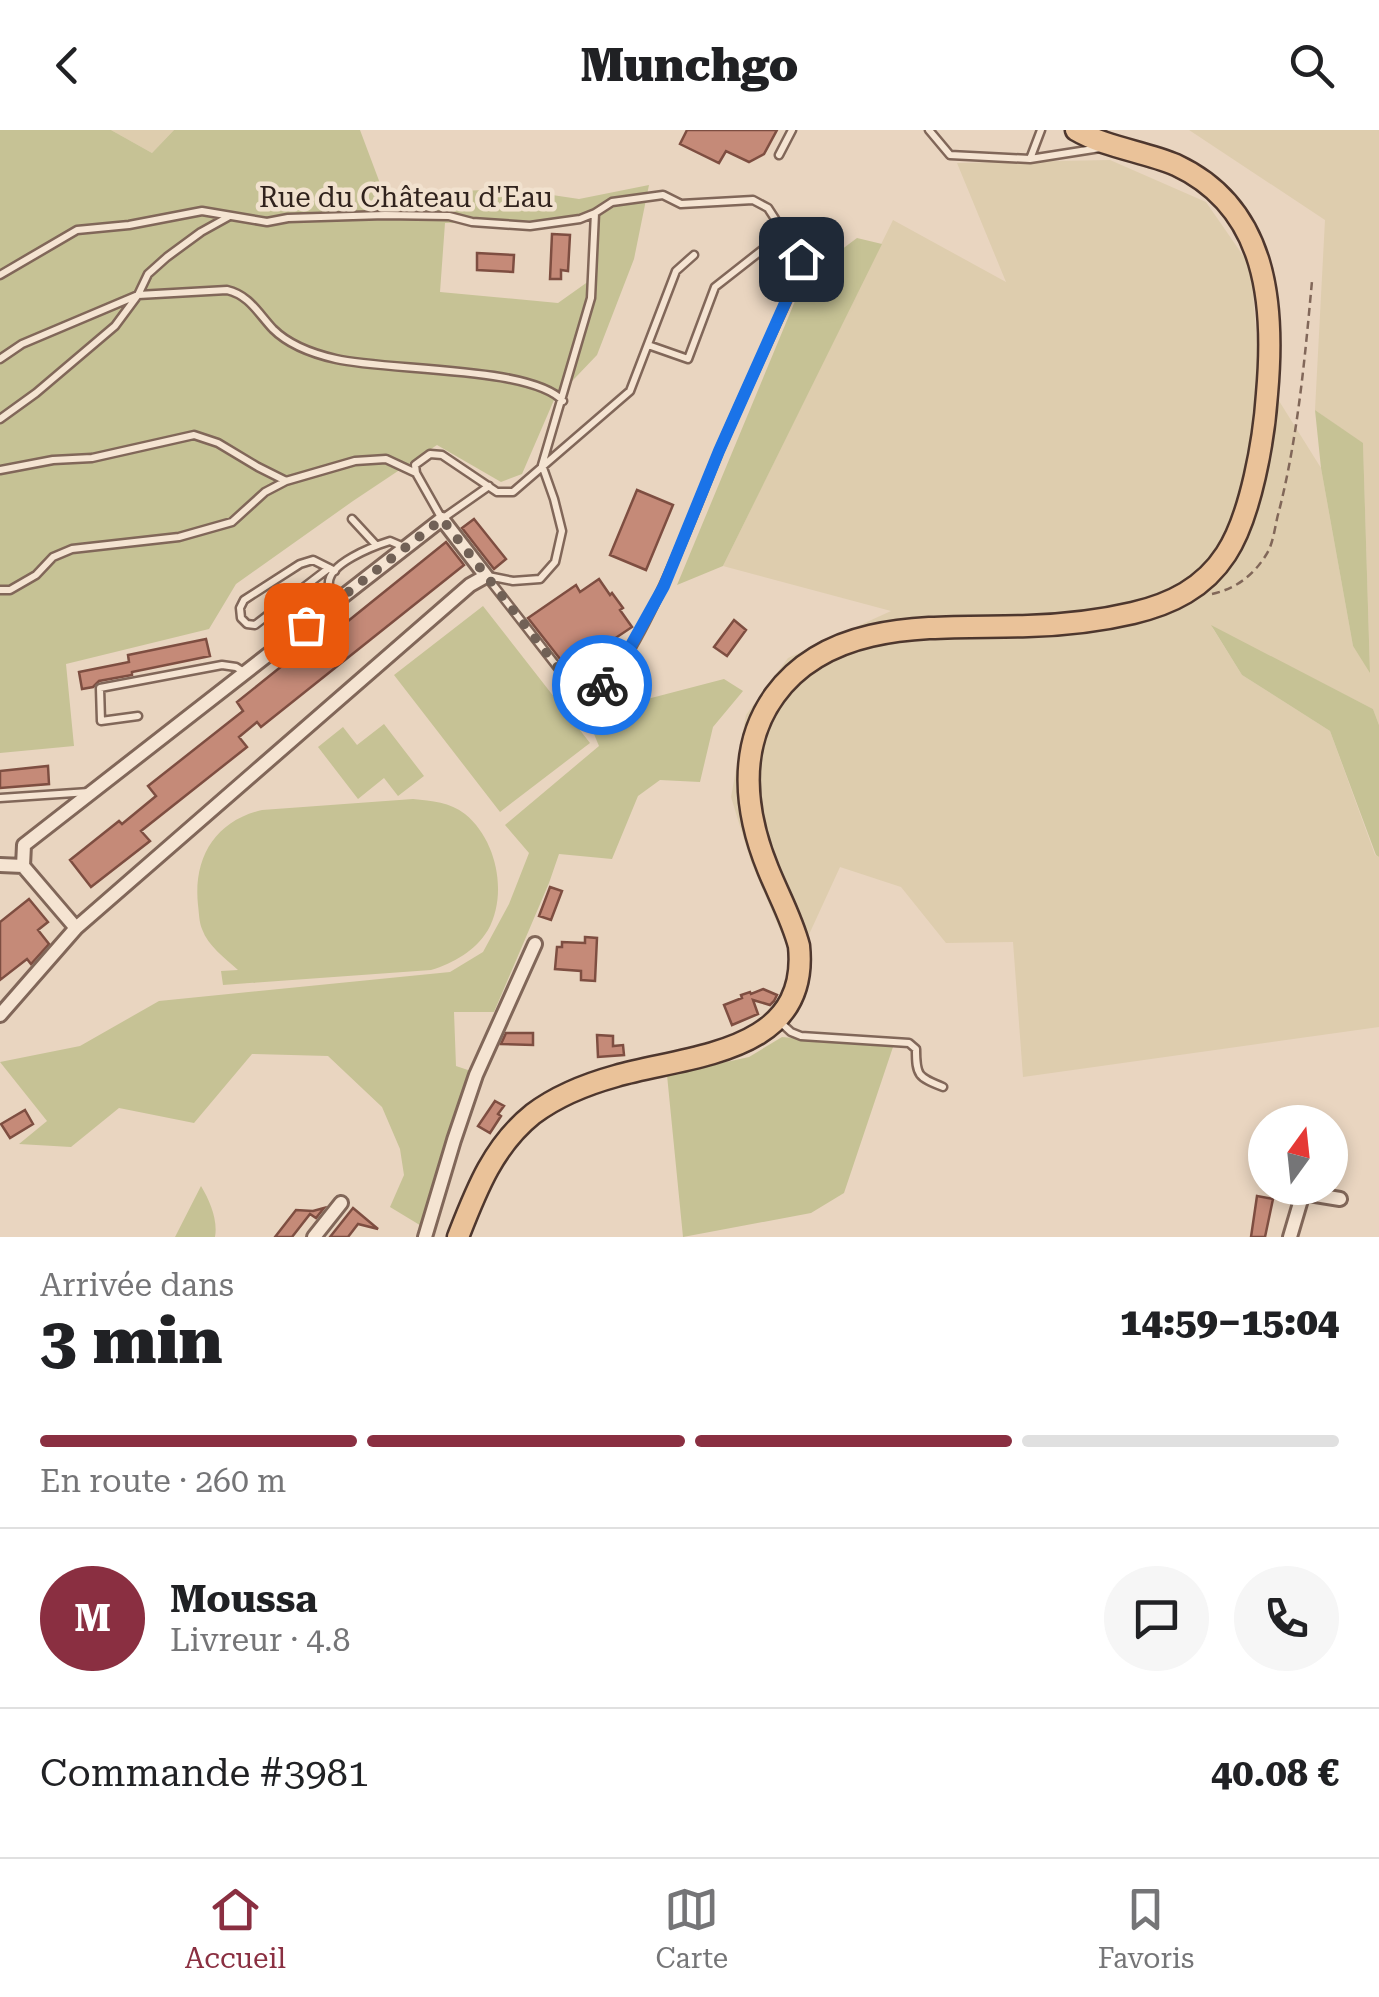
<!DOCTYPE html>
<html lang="fr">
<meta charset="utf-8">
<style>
body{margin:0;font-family:"Roboto Serif",serif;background:#f6f6f6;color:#202124;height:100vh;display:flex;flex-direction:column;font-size:38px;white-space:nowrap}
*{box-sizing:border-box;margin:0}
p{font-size:32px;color:#757577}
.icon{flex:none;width:55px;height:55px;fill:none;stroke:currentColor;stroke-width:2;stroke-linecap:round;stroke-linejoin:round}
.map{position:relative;height:1107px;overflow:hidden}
.details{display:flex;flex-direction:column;background:#fff;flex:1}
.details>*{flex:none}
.needle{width:65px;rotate:15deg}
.buttons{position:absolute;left:1248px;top:975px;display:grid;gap:20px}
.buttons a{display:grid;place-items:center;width:100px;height:100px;border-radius:50%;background:#fff;box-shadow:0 5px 15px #0003;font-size:50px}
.pin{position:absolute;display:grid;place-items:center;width:85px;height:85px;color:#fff;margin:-42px;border-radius:20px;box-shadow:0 5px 15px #0006}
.courier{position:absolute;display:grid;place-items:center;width:100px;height:100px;margin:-50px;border:8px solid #1a73e8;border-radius:50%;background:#fff;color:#222;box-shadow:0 2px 12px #0007}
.headline em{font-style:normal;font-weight:800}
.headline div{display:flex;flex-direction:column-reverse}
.headline{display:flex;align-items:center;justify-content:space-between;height:170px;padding:0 40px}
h1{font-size:65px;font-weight:800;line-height:75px}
.bar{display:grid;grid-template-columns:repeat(4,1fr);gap:15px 10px;align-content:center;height:120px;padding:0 40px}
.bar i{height:12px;border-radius:8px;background:#e0e0e0}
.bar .current{background:#8a2f41}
.bar p{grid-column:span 4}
.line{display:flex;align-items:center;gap:25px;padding:0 40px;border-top:2px solid #e0e0e0}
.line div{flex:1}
.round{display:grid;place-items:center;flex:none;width:105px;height:105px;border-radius:52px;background:#f6f6f6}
header{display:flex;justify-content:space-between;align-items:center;height:130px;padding:0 40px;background:#fff;font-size:45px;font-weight:800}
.tabs{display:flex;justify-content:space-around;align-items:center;height:140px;border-top:2px solid #e0e0e0;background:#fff;font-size:28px;color:#757577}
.tabs a{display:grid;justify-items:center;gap:5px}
.tabs .current{color:#8a2f41}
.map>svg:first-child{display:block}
.farmland{fill:#decdae}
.green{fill:#c6c295;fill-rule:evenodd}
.building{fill:#c58a78;stroke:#7e4e41;stroke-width:2.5}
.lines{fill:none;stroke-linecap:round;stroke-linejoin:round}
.service-casing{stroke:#816759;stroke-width:11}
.minor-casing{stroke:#816759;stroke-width:18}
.primary-casing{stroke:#4e372e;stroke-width:25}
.path{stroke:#816759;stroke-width:2.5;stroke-dasharray:8 5;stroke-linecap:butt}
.service{stroke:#f5e4d2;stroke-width:6}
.minor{stroke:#f5e4d2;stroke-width:12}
.primary{stroke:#eac299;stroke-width:20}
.done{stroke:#716156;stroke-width:10;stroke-dasharray:0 18}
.route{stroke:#1a73e8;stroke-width:12}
.labels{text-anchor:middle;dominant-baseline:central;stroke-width:9;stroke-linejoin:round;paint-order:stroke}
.street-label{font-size:28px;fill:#31231d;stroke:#f1e1ce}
</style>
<header><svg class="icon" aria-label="back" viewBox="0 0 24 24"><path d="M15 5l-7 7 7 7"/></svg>Munchgo<svg class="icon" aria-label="search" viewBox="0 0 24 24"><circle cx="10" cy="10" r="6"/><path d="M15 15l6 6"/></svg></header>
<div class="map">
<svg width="1379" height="1107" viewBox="0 0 1379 1107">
<rect width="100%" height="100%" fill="#e9d5c0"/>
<path class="farmland" d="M111,0H174L152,23Z
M1189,0H1379V595L1373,579L1212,497L1242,545L1330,601L1375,725L1379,727V897L1023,947L1013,812L946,813L901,757L840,737L795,835L751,732L731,667L746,585L788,528L891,481L723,436L893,90L1006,152L957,33L1110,30L1206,72L1251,137L1259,239L1321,338L1353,516L1370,541L1363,314L1315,280L1325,90Z"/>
<path class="green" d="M0,0H111L152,23L174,0H360L384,64L512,59L579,69L649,55L634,129L597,225L554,270L522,344L501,352L437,315L353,371L236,454L209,499L66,534L74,616L0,623ZM590,89L598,102L589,151L558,173L440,162L445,93Z
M857,108L882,114L723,436L677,455L805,147Z
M1315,280L1363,313L1370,543L1353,516L1321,338Z
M483,476L590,613L500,682L394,545Z
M1211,495L1373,579L1379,595V727L1376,725L1330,601L1242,545Z
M724,549L743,561L713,597L700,652L660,650L638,666L612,729L559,724L549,753L494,882H454L456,936L471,941L423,1097L390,1077L404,1045L400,1019L382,977L328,926L252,924L194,993L119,978L71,1017L19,1014L47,991L0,932L80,916L159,871L450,842L483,822L509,774L529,723L505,695L599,616L586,585Z
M384,594L424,646L398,666L384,648L358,669L318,617L343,597L357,615Z
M413,669C432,671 450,672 465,684C497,710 508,764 488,800C475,821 454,833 431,840L223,855L221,841L238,840C225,828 208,816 202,799C199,792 199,782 198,775C193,728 215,691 262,680Z
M782,907L893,917L844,1063L811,1083L683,1107L667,945L749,927Z
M201,1056C210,1071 218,1090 215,1107H175Z"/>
<path class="building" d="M687,0H777L764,24L749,32L726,21L719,33L680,14Z
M552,104L570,105L568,141L561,140V149H550Z
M477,123L514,125L513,142L477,140Z
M637,360L673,375L646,440L610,425Z
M474,389L506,429L494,439L462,398Z
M446,412L464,435L261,597L257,592L239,607L247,617L141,701L150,711L91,757L70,730L119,691L122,694L156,666L148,656L243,581L237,572L318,507L321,510L325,506L327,508Z
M599,449L610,465L612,463L623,478L620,480L632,497L614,509L619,516L575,548L528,488L576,455L580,462Z
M734,490L746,500L727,526L714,517Z
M206,509L210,526L132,542V545L99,551L93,557L82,559L79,542L129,532L128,525Z
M48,636L49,654L0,658V641Z
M550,757L562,761L551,790L539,786Z
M29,769L48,792L38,800L49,814L31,834L27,829L0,850V792Z
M585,807L597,808L595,851L581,850V841L555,839L557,817H562V812L585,813Z
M763,859L777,865L774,871L770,875L753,870L758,884L732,895L724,875L742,868L741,865L750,862L751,864Z
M506,903H533V915L501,914Z
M597,905L613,906V916L623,915L624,925L598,927Z
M495,971L504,976L498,984L501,986L490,1003L478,996Z
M25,980L33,994L10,1008L1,994Z
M1257,1066L1273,1069L1265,1107H1251Z
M324,1078L316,1088L310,1084L292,1107H275L296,1080L313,1081Z
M353,1078L378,1099L358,1094L348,1107H330Z"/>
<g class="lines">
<defs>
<path id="service" d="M929,0L950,25L1030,29L1100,18
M779,25L792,0
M1030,29L1041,0
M0,145L77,100L129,95L202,81L267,92L288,88L385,85L449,86L472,92L530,96L580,89L595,83L612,72L663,65L681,74L753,70L768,78L801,129L799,145C772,203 746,260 720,319C702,362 634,547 595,561C588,564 579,560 573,557L487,447
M648,215L688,229L715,157L785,102
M0,229L22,214L138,165L227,160C249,165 258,183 273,199C289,215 314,224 336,229C387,241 531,236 563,271
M0,289L36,263L115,196L138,165L148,144L167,127L201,102L228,87
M0,340L53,330L92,328L194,305L218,313L258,337L286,351
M489,356L442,389L416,343L415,335L430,324L442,325L497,362H513L630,261L676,141L694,125
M352,389L376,415
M329,438L255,495L247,494L241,488L240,478L244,470L300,434L313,430L335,441
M488,446L513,451L540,449L555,432L562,401L554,369L542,335L591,168L595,83
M0,460H10L36,445L53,427L72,419L179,407L232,392L265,362L286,351L355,331L386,329L416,343
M337,471C334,465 330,461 329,455C326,434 374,416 390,411L404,417
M138,586L101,591L100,558L222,535L236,537L244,542
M0,668L89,662
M779,891L791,902L801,906L909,913L916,919C916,946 918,947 943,957"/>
<path id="minor" d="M0,735L23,736
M0,885L76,798L470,455L486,446L442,389L24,715L23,736L76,798
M1293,1058L1303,1063L1340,1069
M314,1107L341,1073
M425,1107L454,1010L476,945L535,814
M1290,1107L1303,1063"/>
<path id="primary" d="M458,1107C476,1061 493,1016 533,984C557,966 587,954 616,946C690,925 810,924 799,816C792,789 778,764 768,739C745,683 737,617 775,565C833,486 942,499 1028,496C1062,495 1099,491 1133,483C1171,474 1204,458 1226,424C1251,386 1264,309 1267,264C1275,175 1268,78 1176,35C1143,21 1107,18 1076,0"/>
</defs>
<use href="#service" class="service-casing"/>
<use href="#minor" class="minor-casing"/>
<use href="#primary" class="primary-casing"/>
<path class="path" d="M1212,464C1235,459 1253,446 1266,425C1274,413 1275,394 1279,381C1298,306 1305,227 1312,151"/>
<use href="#service" class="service"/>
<use href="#minor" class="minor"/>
<use href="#primary" class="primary"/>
</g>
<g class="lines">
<path class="done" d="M306,495L442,389L573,557L583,561L595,562L602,555"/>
<path class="route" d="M602,555L620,535L664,456L719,321L798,144L801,129"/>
</g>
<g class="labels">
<g class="street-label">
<text x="406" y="67">Rue du Château d'Eau</text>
</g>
</g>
</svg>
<div class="buttons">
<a><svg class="needle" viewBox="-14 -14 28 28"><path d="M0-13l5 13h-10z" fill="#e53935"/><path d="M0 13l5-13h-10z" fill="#757577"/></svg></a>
</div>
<div class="pin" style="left:306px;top:495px;background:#ea580c"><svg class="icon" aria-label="bag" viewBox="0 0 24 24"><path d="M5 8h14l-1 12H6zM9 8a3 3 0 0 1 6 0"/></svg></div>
<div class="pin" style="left:801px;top:129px;background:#1f2937"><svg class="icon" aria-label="home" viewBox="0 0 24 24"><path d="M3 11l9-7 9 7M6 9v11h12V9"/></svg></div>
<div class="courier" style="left:602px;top:555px"><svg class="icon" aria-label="bike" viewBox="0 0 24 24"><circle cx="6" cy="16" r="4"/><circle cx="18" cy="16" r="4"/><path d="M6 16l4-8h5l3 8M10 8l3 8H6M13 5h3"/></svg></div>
</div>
<section class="details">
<div class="headline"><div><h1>3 min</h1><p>Arrivée dans</p></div><em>14:59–15:04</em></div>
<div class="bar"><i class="current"></i><i class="current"></i><i class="current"></i><i></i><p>En route · 260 m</p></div>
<div class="line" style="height:180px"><b class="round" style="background:#8a2f41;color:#fff">M</b><div><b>Moussa</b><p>Livreur · 4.8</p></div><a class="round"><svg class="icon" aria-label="chat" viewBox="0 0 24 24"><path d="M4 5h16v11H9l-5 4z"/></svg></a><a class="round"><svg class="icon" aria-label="phone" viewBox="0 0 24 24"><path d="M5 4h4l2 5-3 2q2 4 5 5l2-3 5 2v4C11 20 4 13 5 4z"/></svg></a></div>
<div class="line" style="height:130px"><div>Commande #3981</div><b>40.08 €</b></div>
</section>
<nav class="tabs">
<a class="current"><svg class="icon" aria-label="home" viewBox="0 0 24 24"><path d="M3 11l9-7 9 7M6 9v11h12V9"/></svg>Accueil</a>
<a><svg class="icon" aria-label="map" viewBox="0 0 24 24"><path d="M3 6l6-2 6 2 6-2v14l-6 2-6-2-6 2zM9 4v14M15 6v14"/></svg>Carte</a>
<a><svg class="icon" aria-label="saved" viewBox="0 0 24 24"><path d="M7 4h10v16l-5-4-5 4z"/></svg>Favoris</a>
</nav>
